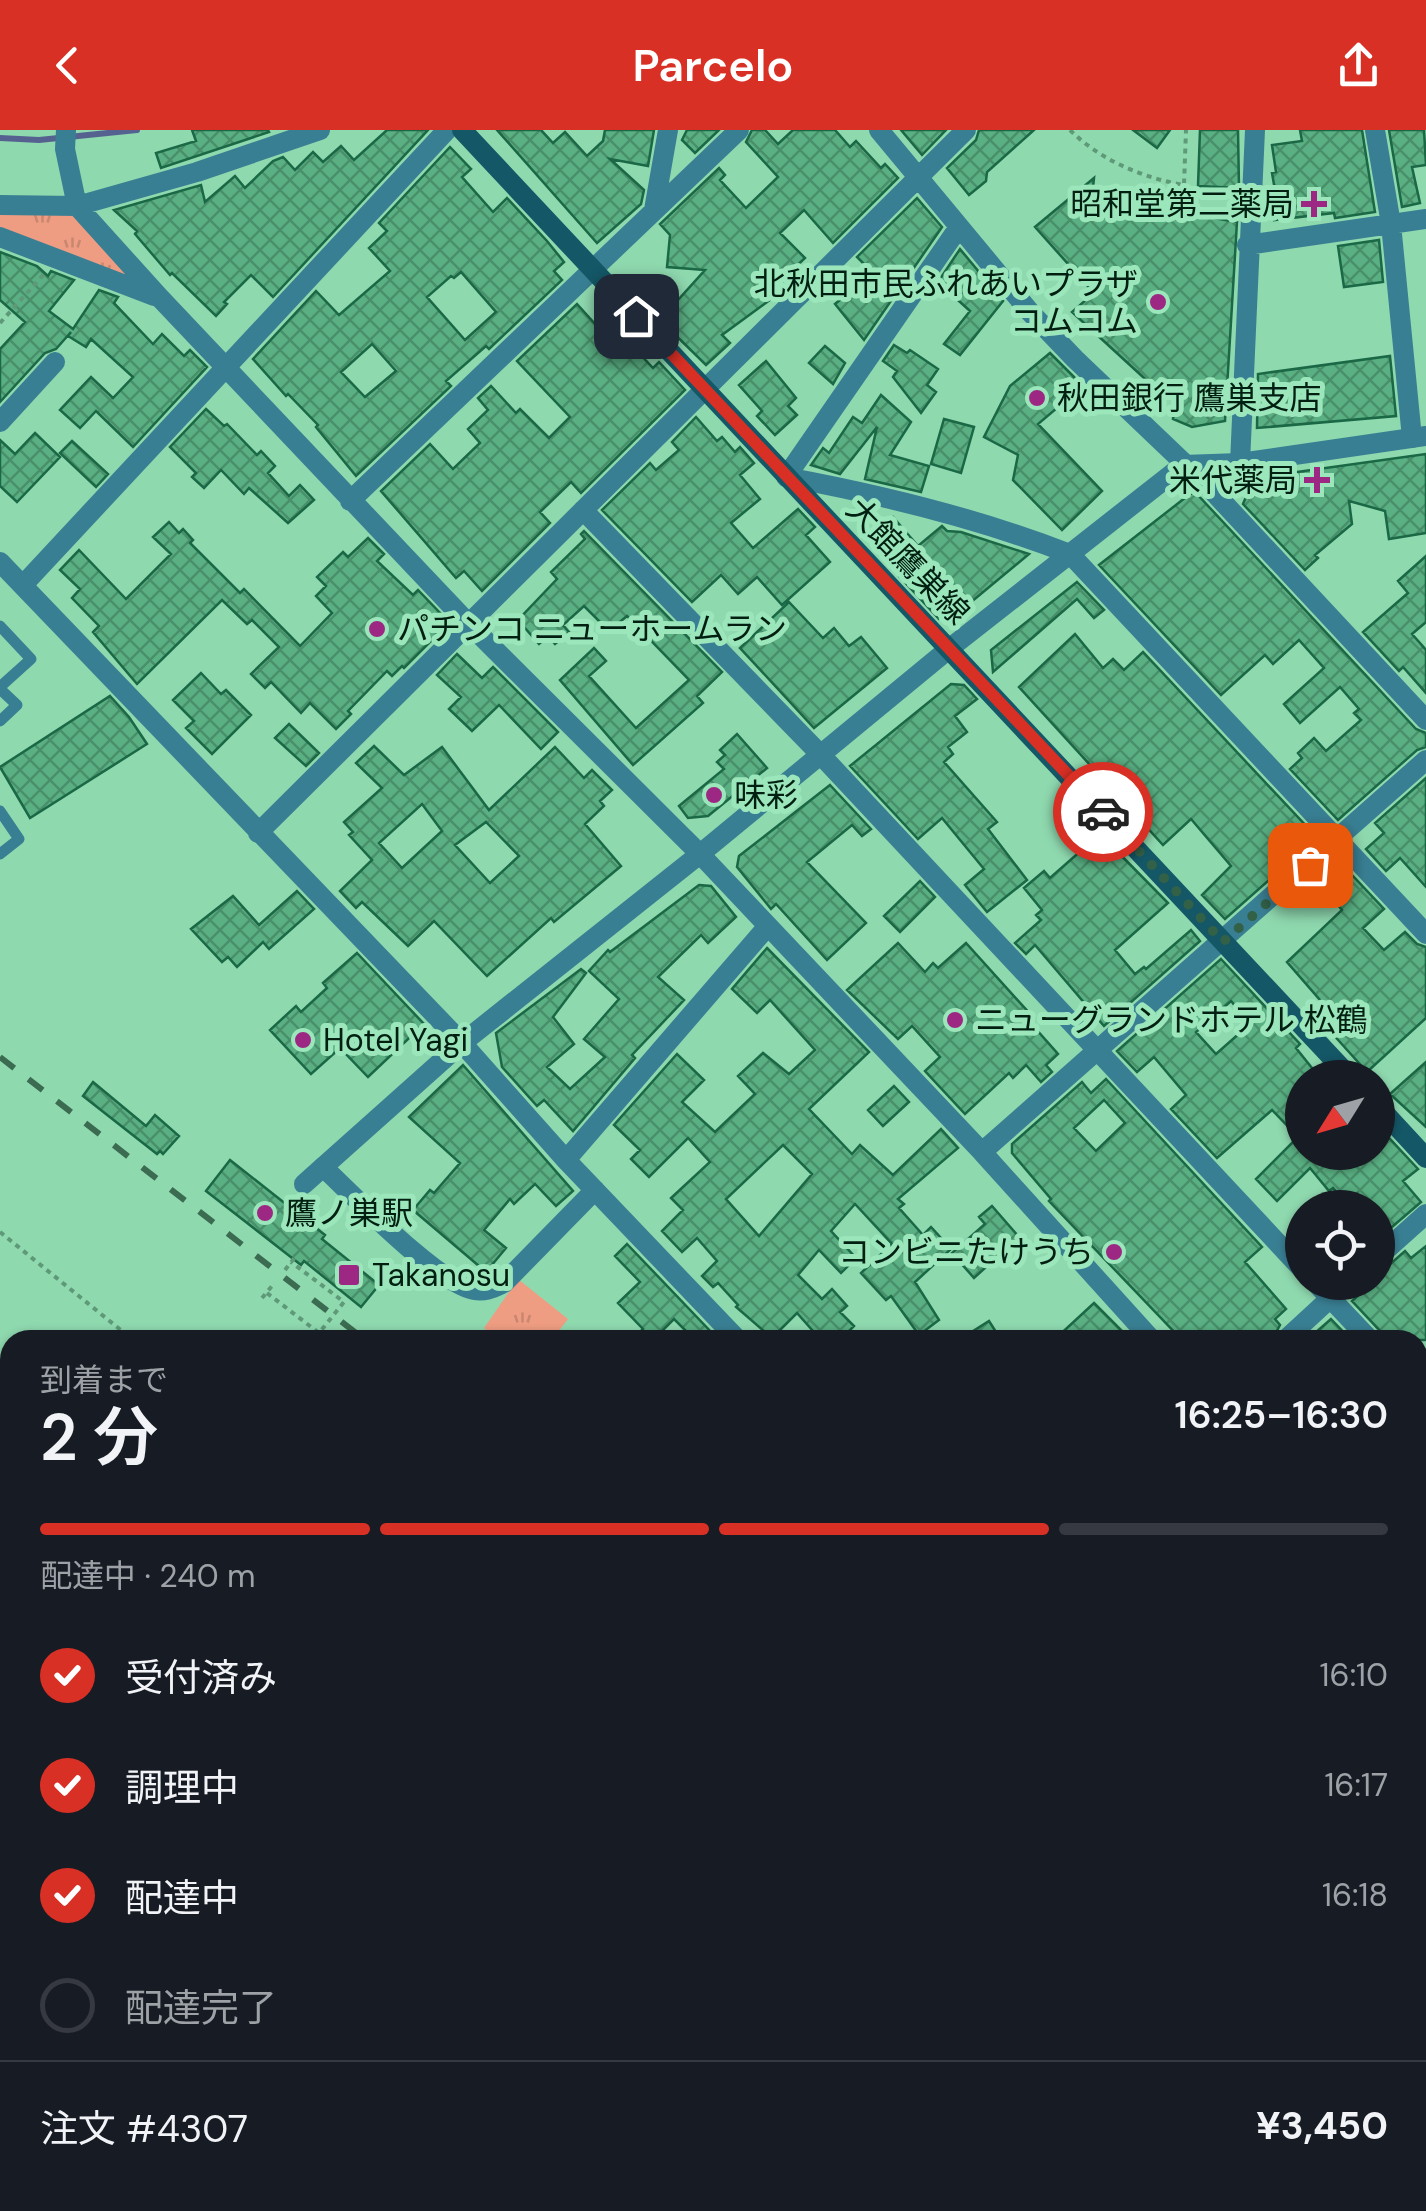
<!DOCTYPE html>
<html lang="ja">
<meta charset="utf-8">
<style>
body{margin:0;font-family:"DM Sans","Noto Sans JP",sans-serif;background:#20242c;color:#f1f3f6;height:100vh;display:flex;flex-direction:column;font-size:38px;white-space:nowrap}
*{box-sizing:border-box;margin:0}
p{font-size:32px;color:#9ea1a6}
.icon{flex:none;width:55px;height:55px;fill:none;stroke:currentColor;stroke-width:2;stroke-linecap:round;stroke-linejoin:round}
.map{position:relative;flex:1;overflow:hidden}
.drawer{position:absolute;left:0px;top:1200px;width:1428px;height:882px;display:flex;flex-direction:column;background:#171b24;border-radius:30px 30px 0 0;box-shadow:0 2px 8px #0004}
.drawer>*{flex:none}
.needle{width:65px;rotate:233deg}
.tools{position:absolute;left:1285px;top:930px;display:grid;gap:20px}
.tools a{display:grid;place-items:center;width:110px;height:110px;border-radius:50%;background:#171b24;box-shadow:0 2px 8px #0004;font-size:50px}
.pin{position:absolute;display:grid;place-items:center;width:85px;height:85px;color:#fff;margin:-42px;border-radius:20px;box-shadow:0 5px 15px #0006}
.courier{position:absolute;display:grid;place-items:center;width:100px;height:100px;margin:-50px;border:8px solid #d93025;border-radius:50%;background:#fff;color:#222;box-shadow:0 2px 12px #0007}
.head em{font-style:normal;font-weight:600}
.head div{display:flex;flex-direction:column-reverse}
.head{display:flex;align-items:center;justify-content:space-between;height:170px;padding:0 40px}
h1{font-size:65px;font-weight:600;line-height:75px}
.bar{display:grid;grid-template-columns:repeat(4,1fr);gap:15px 10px;align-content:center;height:120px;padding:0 40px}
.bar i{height:12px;border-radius:8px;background:#363941}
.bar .on{background:#d93025}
.bar p{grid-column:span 4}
.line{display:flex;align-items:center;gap:25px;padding:0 40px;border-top:2px solid #363941}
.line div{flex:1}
ol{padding:0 40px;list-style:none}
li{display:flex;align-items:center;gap:30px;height:110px}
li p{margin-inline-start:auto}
li .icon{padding:10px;border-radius:50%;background:#d93025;color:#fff;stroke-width:4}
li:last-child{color:#9ea1a6}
li i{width:55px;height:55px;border:5px solid #363941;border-radius:50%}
header{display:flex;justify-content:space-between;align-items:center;height:130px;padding:0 40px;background:#d93025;color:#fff;font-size:45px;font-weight:600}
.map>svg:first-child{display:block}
.industrial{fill:url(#industrial-furrows)}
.park{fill:url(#park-tufts)}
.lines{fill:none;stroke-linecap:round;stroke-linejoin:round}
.stream{stroke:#556290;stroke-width:6}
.river{stroke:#797fc7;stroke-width:35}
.building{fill:url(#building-cross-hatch);stroke:#1a6845;stroke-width:2.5;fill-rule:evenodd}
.path{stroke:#5e9978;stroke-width:4;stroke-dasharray:5 5;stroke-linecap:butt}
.service{stroke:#397f93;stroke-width:11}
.minor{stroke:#397f93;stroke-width:20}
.tertiary{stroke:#397f93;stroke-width:20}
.secondary{stroke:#145767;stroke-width:20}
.primary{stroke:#023a47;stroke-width:25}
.rail{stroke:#3b6b51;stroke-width:6;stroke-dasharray:18 18;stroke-linecap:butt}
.done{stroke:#336148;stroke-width:10;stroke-dasharray:0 18}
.route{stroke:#d93025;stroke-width:12}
.poi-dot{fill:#9d2883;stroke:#9ce6bc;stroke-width:4}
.labels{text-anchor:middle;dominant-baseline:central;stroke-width:10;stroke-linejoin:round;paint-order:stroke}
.poi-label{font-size:32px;fill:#012011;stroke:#9ce6bc;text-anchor:start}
.street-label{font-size:32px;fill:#012011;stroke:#9ce6bc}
</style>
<header><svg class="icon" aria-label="back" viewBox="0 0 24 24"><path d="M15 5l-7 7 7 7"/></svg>Parcelo<svg class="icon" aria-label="share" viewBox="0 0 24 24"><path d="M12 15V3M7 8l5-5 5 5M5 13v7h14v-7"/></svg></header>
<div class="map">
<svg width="1426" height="2081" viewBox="0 0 1426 2081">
<defs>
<pattern id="industrial-furrows" width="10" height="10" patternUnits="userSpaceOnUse" patternTransform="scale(2.5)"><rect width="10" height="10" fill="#7ccfa2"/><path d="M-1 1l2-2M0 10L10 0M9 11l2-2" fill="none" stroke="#69b18a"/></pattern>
<pattern id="park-tufts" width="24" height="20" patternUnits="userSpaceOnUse" patternTransform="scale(2.5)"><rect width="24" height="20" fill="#ee9d82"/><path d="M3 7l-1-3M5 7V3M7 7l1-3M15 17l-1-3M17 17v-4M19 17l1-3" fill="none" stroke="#ca876f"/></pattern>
<pattern id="building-cross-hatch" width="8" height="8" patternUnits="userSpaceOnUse" patternTransform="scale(2.5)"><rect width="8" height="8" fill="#5ab083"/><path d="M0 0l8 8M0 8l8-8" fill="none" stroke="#488f6a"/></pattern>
</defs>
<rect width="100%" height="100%" fill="#8fd9af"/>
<path class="industrial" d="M285,2072H909L912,2078L909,2081H278Z"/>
<path class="park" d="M0,75L77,76L161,169L0,107Z
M518,1149L568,1189L552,1210H496L484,1198Z"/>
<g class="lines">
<path class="stream" d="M0,8L39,10L137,0
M0,1263L10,1271
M1176,2072L1185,2081"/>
<path class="river" d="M0,1406L10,1418
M0,1835L10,1832
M1099,2072L1104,2081"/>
</g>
<path class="building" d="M192,0H268L269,2L161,38L156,23L196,11Z
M387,0H428L273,167L251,145L224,172L227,174L216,186L172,143L170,145L135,104L137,101L114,80L201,55L205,72L235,46L245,58L273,31L283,27L295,40L313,22L323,32L341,16L354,30Z
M497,0H541L553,13L565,2L587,26L603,11L605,0H654L648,36L610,29L644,60L641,74L597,113Z
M687,0H719L695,23L682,10Z
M752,0H765L778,14L793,0H835L850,17L856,11L881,38L885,34L898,48L833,113L804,80L780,103L805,128L784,148L789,156L722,205L730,213L706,235L660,190L705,140L667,137L670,105L660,94L719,38L725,45L720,50L746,78L778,47L746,12Z
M901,0H946L922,25Z
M979,0H1034L987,42L986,51L969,65L947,38L976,10Z
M1133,0H1170L1157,18Z
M1200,0H1238L1239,58L1198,56Z
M1300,0H1362L1375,82L1335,88L1334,83L1274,90L1271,74L1277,72L1272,43L1276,42L1272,15L1302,11Z
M1389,0H1424L1426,35L1412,37L1420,73L1402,77Z
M450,17L471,39L462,47L493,82L507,68L547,111L564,132L554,141L562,150L489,219L486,216L446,251L451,256L356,346L316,297L318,295L288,264L286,266L253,229L316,161L339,185L390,141L369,118L387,101L379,93ZM461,142L496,182L465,210L427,167L451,146L454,148ZM372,214L396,241L365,267L341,242Z
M1094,48L1092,67L1237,92L1225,291L1192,297L1173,289L1177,251L1155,258L1072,182L1094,163L1035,97Z
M917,68L942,97L864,210L835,174L873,143L857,127Z
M1379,110L1383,152L1344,157L1338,116Z
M960,119L1003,171L960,225L944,214L970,181L938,152Z
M0,122L37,136L48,146L51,141L74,150L49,181L73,199L99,160L118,167L114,173L153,214L162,204L184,226L190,220L207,237L133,317L96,281L80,298L60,280L91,247L113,268L133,247L91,209L86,217L68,206L71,202L56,219L45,223L0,272V219L25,192L0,170Z
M577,174L596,195L608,184L626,203L623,206L653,238L659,232L685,260L581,363L571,352L540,382L550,393L482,461L464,441L456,448L381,361L430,314L453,339L480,313L468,299L488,280L478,268L491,256L516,283L520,279L549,308L570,287L517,231Z
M894,215L907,223L910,220L938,239L927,255L936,262L921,283L893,247L897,241L883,231Z
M825,216L845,233L833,254L809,233Z
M1050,223L1083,256L1038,294L1102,361L1062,400L1013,350L1018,325L984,307L1010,256Z
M1390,226L1396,286L1257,298L1258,244Z
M766,231L796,268L788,276L797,285L775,305L757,286L762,281L739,255Z
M881,265L911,292L890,325L929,336L921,362L865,349L877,297L840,344L811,335L823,318L829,323L853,287L862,293Z
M206,279L224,296L227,294L257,325L261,321L275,336L268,343L289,366L300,355L314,370L288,393L249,358L244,364L221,340L204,358L192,347L196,343L170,317Z
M696,287L717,311L722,307L735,322L740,317L754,333L740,345L760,369L731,393L753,418L798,379L815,397L806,405L830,432L782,475L757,447L738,464L721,445L692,472L602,380L650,333L656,340L679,320L672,312Z
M944,289L974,297L961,343L931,334Z
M35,303L60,327L17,372L0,356V310L15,324Z
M72,311L108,344L96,357L60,323Z
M1426,324V403L1389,409L1385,381L1349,371L1352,394L1315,425L1318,428L1305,440L1243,374L1254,348Z
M1196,363L1416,599L1426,603V617L1417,620L1338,690L1290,639L1302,628L1298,623L1314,608L1326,621L1361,590L1354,583L1359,579L1340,557L1300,593L1284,574L1324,538L1299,510L1273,534L1265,525L1221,565L1099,435L1190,364Z
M893,387L918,416L942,396L947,401L961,402L1029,424L953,487L939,489L900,447L908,442L875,403Z
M169,392L179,403L183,399L193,410L190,413L240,463L244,459L300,516L332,483L316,466L326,456L317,447L343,422L348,427L368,408L384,424L377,431L413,465L418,460L442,485L433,495L440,502L404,538L402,536L392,546L387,541L348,581L351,584L336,599L310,573L301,583L271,552L265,558L251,544L279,517L252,490L247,494L222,470L137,554L93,502L99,496L72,468L80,459L60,440L79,420L126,469L171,424L153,407Z
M584,401L722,542L697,566L703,573L633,635L560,550L594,518L606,531L589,546L636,598L689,550L627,486L609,501L584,476L563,495L569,502L555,514L548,506L539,514L518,490L557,449L551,442L585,409L581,404Z
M1426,426V492L1412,504L1426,520V563L1403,537L1399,541L1363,502L1408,463L1398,451Z
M1077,452L1104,480L1094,488L1077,469L993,542L991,520Z
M789,472L823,508L834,498L849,516L861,507L887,538L814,598L740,518Z
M1075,504L1103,538L1113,529L1124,540L1143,522L1309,699L1296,712L1303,720L1225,789L1202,765L1231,736L1191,689L1163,715L1019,557Z
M457,524L482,548L493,537L558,602L541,619L499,575L472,601L449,579L461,567L437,545Z
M201,543L221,564L226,560L251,585L212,624L186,598L194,591L173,570Z
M951,554L964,555L977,569L955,586L967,602L948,617L953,624L944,632L997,692L988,699L1027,750L987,782L965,755L984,739L942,688L918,709L850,636Z
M110,566L129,587L147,614L30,688L0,637Z
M289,594L319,623L306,636L275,608Z
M737,604L767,638L708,686L688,688L679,676L724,639L717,632L725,625L720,620Z
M374,616L404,645L442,617L489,680L555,617L584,648L592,640L612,660L600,671L604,676L585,694L621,736L554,792L551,788L487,846L434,791L408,816L362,772L356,778L340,761L372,730L349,705L353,702L344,692L382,658L356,633ZM422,674L442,701L402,738L379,713ZM486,692L519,726L490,753L455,715Z
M1426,648V757L1400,728L1386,741L1366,719L1384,703L1375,693Z
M830,655L871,699L862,706L852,695L807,732L866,793L827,830L776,774L771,779L737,737L739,726Z
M1100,704L1168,773L1115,820L1135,844L1144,837L1146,839L1191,800L1200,811L1104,896L1035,815L1026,824L1015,813L1041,790L1036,785L1042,780L1024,758L1044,741L1050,748Z
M1336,728L1384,779L1363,798L1384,820L1405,802L1417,814L1426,817V888L1367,942L1330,901L1340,893L1287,832L1342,780L1314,747Z
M920,751L935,767L900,802L884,786Z
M699,755L711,756L736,787L708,813L701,805L658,847L684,870L632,925L635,928L573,1001L544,970L537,976L502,937L496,903L581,839L586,843L553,887L574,914L547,937L570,959L605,927L584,909L619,869L589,841L608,820L610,822Z
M297,761L314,779L269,819L263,812L237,837L228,827L222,832L191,799L233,766L259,795Z
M898,813L925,842L933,833L938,838L966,813L1032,886L1028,890L1058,924L1046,935L1052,942L1041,952L1026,935L1013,948L1009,943L965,984L925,941L940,927L912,896L898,909L847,860Z
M767,818L869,922L809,979L852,1024L860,1015L893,1045L941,999L958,1018L898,1069L904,1074L899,1078L923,1105L931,1097L951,1119L915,1152L939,1190L919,1205L891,1166L886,1170L861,1143L892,1114L855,1074L831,1101L856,1128L841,1143L819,1120L798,1145L822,1169L832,1159L847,1176L840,1182L854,1196L850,1200L859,1210H821L797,1183L772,1208L736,1177L738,1175L718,1153L713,1157L702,1146L717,1131L697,1108L682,1122L662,1101L683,1080L671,1068L710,1032L688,1008L649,1047L631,1029L640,1020L614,995L677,924L704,950L682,972L715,1002L755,964L738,946L763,923L789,944L815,920L770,870L757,883L732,859ZM783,1015L812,1044L759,1106L726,1069Z
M357,823L424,894L368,947L340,918L311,944L270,900L296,876L301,882L327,858L323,853Z
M1221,829L1300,914L1296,918L1320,948H1302V1022H1378V996L1418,1039L1403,1051L1421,1072L1378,1109V1078H1350L1333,1058L1329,1061L1310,1038L1277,1071L1256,1049L1298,1007L1272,980L1217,1028L1171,979L1186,965L1154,927L1137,942L1117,921ZM1231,871L1250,894L1216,924L1196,902Z
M1426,932V997L1390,964Z
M463,935L573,1061L556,1076L535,1054L514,1074L510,1069L484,1100L506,1118L486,1142L413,1080L430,1060L434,1063L460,1033L409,987Z
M1106,949L1262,1117L1245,1132L1286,1179L1275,1189L1280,1195L1272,1210H1182L1049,1071L1051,1069L1012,1023V1014L1082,952L1091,963ZM1104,970L1125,993L1096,1021L1074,998Z
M93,952L146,996L155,985L179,1006L163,1024L160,1021L157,1024L83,966Z
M894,956L909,972L883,996L868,980Z
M230,1030L325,1105L322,1109L379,1155L361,1177L304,1131L301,1135L206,1061Z
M992,1076L1019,1107L974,1148L952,1123L985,1094L979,1087Z
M627,1114L714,1205L710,1210H695L674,1189L653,1210H632L643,1199L618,1173L640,1152L615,1126Z
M1426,1116V1210H1383L1380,1201L1352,1171L1373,1152H1378V1140L1387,1137L1405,1121L1411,1128Z
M1094,1173L1131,1210H1054Z
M1331,1189L1351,1210H1307Z
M989,1191L998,1205L990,1210H959Z"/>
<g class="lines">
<path class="path" d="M1070,0C1100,30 1143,48 1184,55L1186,0
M0,193L44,144
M0,1102L133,1210
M285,1140L296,1126
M267,1163L319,1203L344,1172L291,1132
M262,1168L272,1156
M0,1349L10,1362"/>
<path class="service" d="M0,496L31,529L0,557
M0,559L17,575L0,591
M0,681L19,709L0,724
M721,2072L731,2081
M319,2081L326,2072
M490,2081L497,2072"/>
<path class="minor" d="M66,0L65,19L77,76L161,169L467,492L700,724L982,1022L1152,1210
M879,0L1030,182L1075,229L1206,354L1426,590
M1375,0L1391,94L1412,308
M0,75L77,76L197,42L320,0
M654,80L668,0
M959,97L786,347C883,365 978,388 1070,424L1426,804
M0,107L154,166
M1247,115L1426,89
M0,292L55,232
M1240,333L1255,0
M350,371L739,0
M583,380L819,623L1302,1139
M0,432L462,913L566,1030L738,1210
M23,455L447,0
M258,703L966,0
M982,1022L1426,630
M566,1030L767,797
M323,1037C353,1065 437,1153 474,1160C486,1162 493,1158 504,1153L595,1060
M1378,1127L1426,1084
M1315,1152L1370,1210
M1285,1210L1348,1152
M1418,1261L1426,1270
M1418,1491L1426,1500
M1418,1527L1426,1526
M1418,1578L1426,1568
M1418,1862L1426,1868"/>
<path class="tertiary" d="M304,1054L462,913L700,724L950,518L1183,335L1240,333L1426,306"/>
<path class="secondary" d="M462,0L1351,948
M1378,976L1426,1028"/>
<path class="primary" d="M1418,1555L1426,1545
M935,2081L943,2072"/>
<path class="rail" d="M0,927L365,1210
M1418,2014L1426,2020"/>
</g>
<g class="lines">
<path class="done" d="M1103,682L1223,812L1310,735"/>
<path class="route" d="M636,186L1103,682"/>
</g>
<g class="poi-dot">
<path d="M1309 59h10v10h10v10h-10v10h-10v-10h-10v-10h10z"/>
<circle cx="1158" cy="172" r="10"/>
<circle cx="1037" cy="268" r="10"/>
<path d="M1312 335h10v10h10v10h-10v10h-10v-10h-10v-10h10z"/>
<circle cx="377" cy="499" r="10"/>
<circle cx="714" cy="665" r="10"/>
<circle cx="955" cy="890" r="10"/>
<circle cx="303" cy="910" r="10"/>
<circle cx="265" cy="1083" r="10"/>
<circle cx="1114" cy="1122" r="10"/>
<rect x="337" y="1133" width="24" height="24" rx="5"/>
</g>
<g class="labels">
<g class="poi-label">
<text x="1294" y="74" text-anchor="end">昭和堂第二薬局</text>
<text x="1138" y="154" text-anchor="end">北秋田市民ふれあいプラザ<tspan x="1138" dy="37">コムコム</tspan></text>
<text x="1057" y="268">秋田銀行 鷹巣支店</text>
<text x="1297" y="350" text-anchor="end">米代薬局</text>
<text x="397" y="499">パチンコ ニューホームラン</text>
<text x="734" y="665">味彩</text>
<text x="975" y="890">ニューグランドホテル 松鶴</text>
<text x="323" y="910">Hotel Yagi</text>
<text x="285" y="1083">鷹ノ巣駅</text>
<text x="1094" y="1122" text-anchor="end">コンビニたけうち</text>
<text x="372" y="1145">Takanosu</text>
</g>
<g class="street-label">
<text transform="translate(908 431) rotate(46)">大館鷹巣線</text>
</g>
</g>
</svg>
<div class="tools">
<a><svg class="needle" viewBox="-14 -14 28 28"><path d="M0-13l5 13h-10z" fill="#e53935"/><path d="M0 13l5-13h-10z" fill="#9ea1a6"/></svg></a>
<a><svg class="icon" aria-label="locate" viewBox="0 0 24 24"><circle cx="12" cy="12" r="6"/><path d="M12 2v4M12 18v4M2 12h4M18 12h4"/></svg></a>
</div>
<div class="pin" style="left:1310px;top:735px;background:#ea580c"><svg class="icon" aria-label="bag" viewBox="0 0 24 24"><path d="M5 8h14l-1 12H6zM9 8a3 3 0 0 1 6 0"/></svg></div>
<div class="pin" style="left:636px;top:186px;background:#1f2937"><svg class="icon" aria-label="home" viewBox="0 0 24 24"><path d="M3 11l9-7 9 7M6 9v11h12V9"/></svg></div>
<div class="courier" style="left:1103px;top:682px"><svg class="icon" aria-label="car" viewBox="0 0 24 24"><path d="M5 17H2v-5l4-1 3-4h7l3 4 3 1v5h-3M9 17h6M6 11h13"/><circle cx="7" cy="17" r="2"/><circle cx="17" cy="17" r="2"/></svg></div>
<section class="drawer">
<div class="head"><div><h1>2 分</h1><p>到着まで</p></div><em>16:25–16:30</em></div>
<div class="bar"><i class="on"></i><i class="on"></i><i class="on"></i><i></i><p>配達中 · 240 m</p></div>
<ol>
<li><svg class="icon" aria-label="check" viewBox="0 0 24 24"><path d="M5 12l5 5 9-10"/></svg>受付済み<p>16:10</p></li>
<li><svg class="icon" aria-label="check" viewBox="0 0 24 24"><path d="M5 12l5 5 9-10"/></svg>調理中<p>16:17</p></li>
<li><svg class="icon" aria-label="check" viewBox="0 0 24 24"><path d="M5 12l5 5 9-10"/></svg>配達中<p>16:18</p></li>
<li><i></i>配達完了</li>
</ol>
<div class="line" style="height:130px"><div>注文 #4307</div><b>¥3,450</b></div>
</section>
</div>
